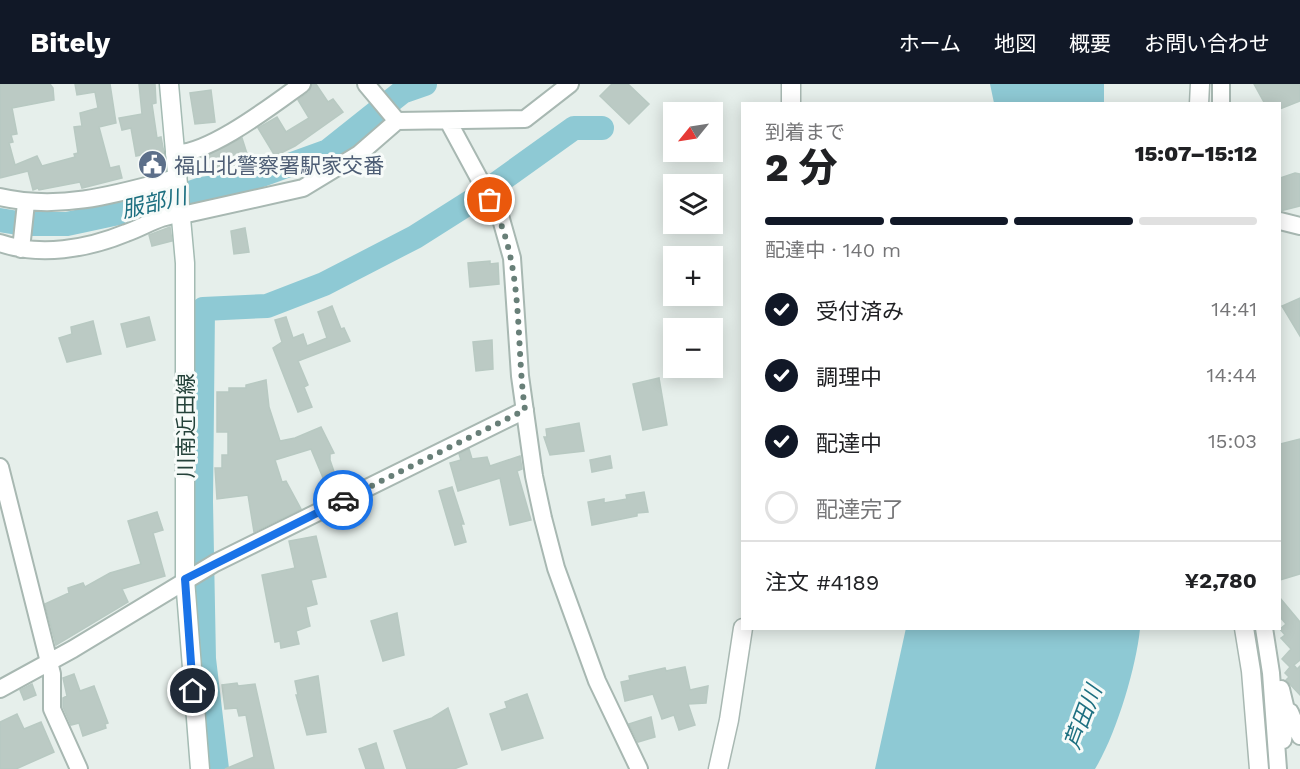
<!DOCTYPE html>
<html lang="ja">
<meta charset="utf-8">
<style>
body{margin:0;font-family:"Work Sans","Noto Sans JP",sans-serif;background:#f2f2f2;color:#202124;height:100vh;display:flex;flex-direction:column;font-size:22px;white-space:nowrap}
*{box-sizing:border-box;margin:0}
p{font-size:20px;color:#757577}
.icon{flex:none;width:33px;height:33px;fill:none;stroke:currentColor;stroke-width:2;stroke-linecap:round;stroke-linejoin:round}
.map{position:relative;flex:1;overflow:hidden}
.sheet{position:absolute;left:741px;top:18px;width:540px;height:528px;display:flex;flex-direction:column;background:#fff;border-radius:0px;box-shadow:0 3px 15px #0003}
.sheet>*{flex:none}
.needle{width:39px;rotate:240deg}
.controls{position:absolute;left:663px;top:18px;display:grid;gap:12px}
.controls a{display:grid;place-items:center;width:60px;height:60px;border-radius:0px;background:#fff;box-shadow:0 3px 15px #0003;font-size:30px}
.pin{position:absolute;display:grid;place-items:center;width:51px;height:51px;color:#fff;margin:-26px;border:3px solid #fff;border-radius:50%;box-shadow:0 2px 6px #0007}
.courier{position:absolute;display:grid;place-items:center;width:60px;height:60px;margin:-30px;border:4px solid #1a73e8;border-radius:50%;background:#fff;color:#222;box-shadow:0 2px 8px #0007}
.overview em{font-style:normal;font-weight:800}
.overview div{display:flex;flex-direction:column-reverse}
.overview{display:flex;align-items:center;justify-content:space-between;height:102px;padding:0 24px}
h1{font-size:39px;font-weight:800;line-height:45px}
.bar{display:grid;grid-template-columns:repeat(4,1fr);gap:9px 6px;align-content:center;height:72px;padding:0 24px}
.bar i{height:8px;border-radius:4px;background:#e0e0e0}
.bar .selected{background:#111827}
.bar p{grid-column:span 4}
.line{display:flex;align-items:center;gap:15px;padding:0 24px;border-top:2px solid #e0e0e0}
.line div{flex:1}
ol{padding:0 24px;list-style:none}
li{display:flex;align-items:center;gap:18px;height:66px}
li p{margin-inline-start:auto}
li .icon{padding:6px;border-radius:50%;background:#111827;color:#fff;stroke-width:4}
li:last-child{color:#757577}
li i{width:33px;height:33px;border:3px solid #e0e0e0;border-radius:50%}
header{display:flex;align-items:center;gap:36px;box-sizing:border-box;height:84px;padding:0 30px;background:#111827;color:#fff}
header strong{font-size:28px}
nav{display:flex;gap:33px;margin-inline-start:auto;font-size:21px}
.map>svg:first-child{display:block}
.water{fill:#8ec9d4}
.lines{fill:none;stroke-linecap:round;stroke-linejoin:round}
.river{stroke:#8ec9d4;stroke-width:24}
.building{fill:#bbcac4;stroke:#b8c9c2;stroke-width:1.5}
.minor-casing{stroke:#a8b8b2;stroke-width:20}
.tertiary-casing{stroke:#a8b8b2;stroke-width:21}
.secondary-casing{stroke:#a4bbb3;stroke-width:21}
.minor{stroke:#fff;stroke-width:16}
.tertiary{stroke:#fff;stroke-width:18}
.secondary{stroke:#fff;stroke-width:18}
.done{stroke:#687f78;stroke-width:6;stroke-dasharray:0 10.8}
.route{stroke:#1a73e8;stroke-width:8}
.labels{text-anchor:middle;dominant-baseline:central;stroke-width:6;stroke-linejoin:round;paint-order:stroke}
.service-label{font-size:21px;fill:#4e5e75;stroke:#f7fbf9;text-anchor:start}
.street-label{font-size:21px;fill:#24423a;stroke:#f7fbf9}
.water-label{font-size:22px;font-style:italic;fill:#1c6f80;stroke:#f7fbf9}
</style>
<header>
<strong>Bitely</strong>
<nav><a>ホーム</a><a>地図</a><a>概要</a><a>お問い合わせ</a></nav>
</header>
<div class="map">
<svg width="1300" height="685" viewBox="0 0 1300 685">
<rect width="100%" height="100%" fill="#e6efeb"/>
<path class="water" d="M990,0H1104V19H994Z
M906,544L1140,545C1136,584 1116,651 1095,685H875Z"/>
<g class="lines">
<path class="river" d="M0,136L24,140H67L151,122L202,105L237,100L328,67L402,8L425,0
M217,685L204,575L201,418L203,225L267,222L324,200L415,153L475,115L574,44H602"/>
</g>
<path class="building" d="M0,0H50L53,4L54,16L12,24L17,50L11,51L13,58L9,59L15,81L37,72L42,82L75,73L74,70L78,69L74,43L82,42L80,29L98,24L95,8L77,11L75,0H110L116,39L99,43L110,84L119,82L122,94L82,104L80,98L39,106L38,104L33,106L28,87L0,94Z
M139,0H155L156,19L152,20L157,54L161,53L164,69L158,72L160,87L156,89L148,90L146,70L136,72L131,44L122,46L119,34L142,30Z
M312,0H316L328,18L333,15L343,28L295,62L275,72L258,44L277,33L286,48L309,34L298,16L309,8Z
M612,0H628L649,20L629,40L600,12Z
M1254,0H1300V17L1280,25V20H1265Z
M211,6L215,38L195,40L190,9Z
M242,54L250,79L216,88L214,85L206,90L198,76Z
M1295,89L1300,90V122L1280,127V94Z
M170,143L172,157L152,162L149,151Z
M245,144L249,168L234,170L231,147Z
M490,177V180L498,179L499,200L470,203L468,179Z
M1300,214V252L1282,222Z
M332,222L341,245L344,244L350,257L298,277L308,301L304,303L312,323L298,328L273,264L282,258L275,236L286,233L293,254L303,250L307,262L327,254L318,228Z
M149,233L155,256L127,263L121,240Z
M93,237L101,270L67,278L59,254L72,250L71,243Z
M492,256L493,285L476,287L473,258Z
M659,294L667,341L643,346L633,300Z
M266,296L269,323L280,357L295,354L321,343L334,369L330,370V376L340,405L329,408L311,365L275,376L282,398L286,397L301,425L254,448L248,411L217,415L215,384H222V371H228V348H217V308H229V304H246V301Z
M579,339L584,367L550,371L544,353H547L546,345Z
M1300,355V490L1280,496V360Z
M469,365L472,375L487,373L490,382L520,372L522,385L517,387L531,436L510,441L500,394L458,407L450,379L461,376L459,370Z
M610,372L612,384L592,388L590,376Z
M452,403L464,440H461L466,458L455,461L439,407Z
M644,408L648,428L637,429V432L592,441L588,418L604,415V419L627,415L626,411Z
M157,428L163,446L153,449L165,492L122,505L128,518L56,561L45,520L69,509L68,504L83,499L85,503L110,489L141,480L128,437Z
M316,452L326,493L311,496L317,520L306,523L310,542L296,547L299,560L281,564L280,557L275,558L262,491L295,484L289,457Z
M1280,514L1300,538V576L1294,581L1297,585L1300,582V611L1286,596L1289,593L1285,589L1290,583L1282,575L1291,565L1281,554L1285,551L1280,545L1286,540L1280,533Z
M397,529L404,571L383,577L371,537Z
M685,583L690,606L708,602L706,619L688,620L695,641L679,646L674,631L662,635L653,610L625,617L621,598L630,596L629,592L665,584L666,587Z
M74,590L80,607L94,602L108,639L105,640L106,644L83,652L79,639L71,641L63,623V614L67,612L63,594Z
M318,592L326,648L307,651L296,611H298L295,597Z
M237,599L238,602L255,600L274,685H225L254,673L246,631L239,632L237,624L225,625L222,601Z
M32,600L36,611L24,616L20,606Z
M527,610L543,654L502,666L490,630L507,624L505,618Z
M448,624L467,680L454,685H407L394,647L432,634Z
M17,630L24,645L41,638L54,668L16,685H0V638Z
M651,633L655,653L638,658L629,640Z
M376,659L384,685H366L359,665Z"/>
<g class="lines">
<defs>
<path id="minor" d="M366,0L397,37
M1221,0V20
M448,37L501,135L512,174L520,292L534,392L543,434L556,484L597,597L639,685
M174,69C207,72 274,20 302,0
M0,113C61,127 117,110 176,94
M1280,137L1300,142
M0,159C40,173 87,165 126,149C146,142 161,130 182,131L303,104L359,70L397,37L525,35L570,0
M21,165L26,119
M0,383L52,590V625L79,685
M1264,544L1271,589L1278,685
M0,605L73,565L215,479L525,326
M1281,605L1287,630L1283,656
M1290,628L1300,652"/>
<path id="tertiary" d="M791,20V0
M1199,20L1200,0
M1244,544L1251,587L1259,685
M718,685L729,636L743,544"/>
<path id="secondary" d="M169,0L185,179V495L200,685"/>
</defs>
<use href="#minor" class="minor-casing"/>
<use href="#tertiary" class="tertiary-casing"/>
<use href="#secondary" class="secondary-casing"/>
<use href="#minor" class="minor"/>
<use href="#tertiary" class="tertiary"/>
<use href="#secondary" class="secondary"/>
</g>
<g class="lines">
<path class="done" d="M343,416L525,326C515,256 525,180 490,116"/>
<path class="route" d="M193,607L185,495L343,416"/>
</g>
<defs>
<symbol id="civic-disc" viewBox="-11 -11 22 22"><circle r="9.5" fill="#5c6f8a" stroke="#f7fbf9"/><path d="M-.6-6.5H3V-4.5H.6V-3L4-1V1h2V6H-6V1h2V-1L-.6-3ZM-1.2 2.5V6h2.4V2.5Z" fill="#fff"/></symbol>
</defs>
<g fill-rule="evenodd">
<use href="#civic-disc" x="136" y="64" width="33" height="33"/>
</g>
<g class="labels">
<g class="service-label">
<text x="174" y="81">福山北警察署駅家交番</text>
</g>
<g class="street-label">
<text transform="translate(185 342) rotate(-90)">川南近田線</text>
</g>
<g class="water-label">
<text transform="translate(154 119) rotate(-13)">服部川</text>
<text transform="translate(1083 633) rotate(-69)">芦田川</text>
</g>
</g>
</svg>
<div class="controls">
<a><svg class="needle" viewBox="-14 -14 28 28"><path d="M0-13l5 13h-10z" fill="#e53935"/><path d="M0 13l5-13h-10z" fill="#757577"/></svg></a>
<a><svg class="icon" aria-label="layers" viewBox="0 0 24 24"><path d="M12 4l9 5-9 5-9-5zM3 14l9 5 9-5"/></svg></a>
<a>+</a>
<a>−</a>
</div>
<div class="pin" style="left:490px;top:116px;background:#ea580c"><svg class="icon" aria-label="bag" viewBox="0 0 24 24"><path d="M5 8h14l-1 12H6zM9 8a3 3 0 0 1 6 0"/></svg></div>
<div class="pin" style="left:193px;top:607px;background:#1f2937"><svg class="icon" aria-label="home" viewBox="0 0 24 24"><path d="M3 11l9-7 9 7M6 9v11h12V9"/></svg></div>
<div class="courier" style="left:343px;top:416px"><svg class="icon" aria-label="car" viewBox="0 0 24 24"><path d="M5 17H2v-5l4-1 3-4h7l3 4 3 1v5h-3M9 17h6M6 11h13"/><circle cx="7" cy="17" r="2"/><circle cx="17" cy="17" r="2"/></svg></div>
<section class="sheet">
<div class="overview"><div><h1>2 分</h1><p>到着まで</p></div><em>15:07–15:12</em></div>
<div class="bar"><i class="selected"></i><i class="selected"></i><i class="selected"></i><i></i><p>配達中 · 140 m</p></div>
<ol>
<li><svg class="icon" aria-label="check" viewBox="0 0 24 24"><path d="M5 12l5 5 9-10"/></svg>受付済み<p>14:41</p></li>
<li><svg class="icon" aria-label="check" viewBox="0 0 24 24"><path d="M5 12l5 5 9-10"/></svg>調理中<p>14:44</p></li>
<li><svg class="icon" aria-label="check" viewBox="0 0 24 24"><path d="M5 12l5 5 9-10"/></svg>配達中<p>15:03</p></li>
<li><i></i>配達完了</li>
</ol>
<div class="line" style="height:78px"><div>注文 #4189</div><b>¥2,780</b></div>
</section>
</div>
